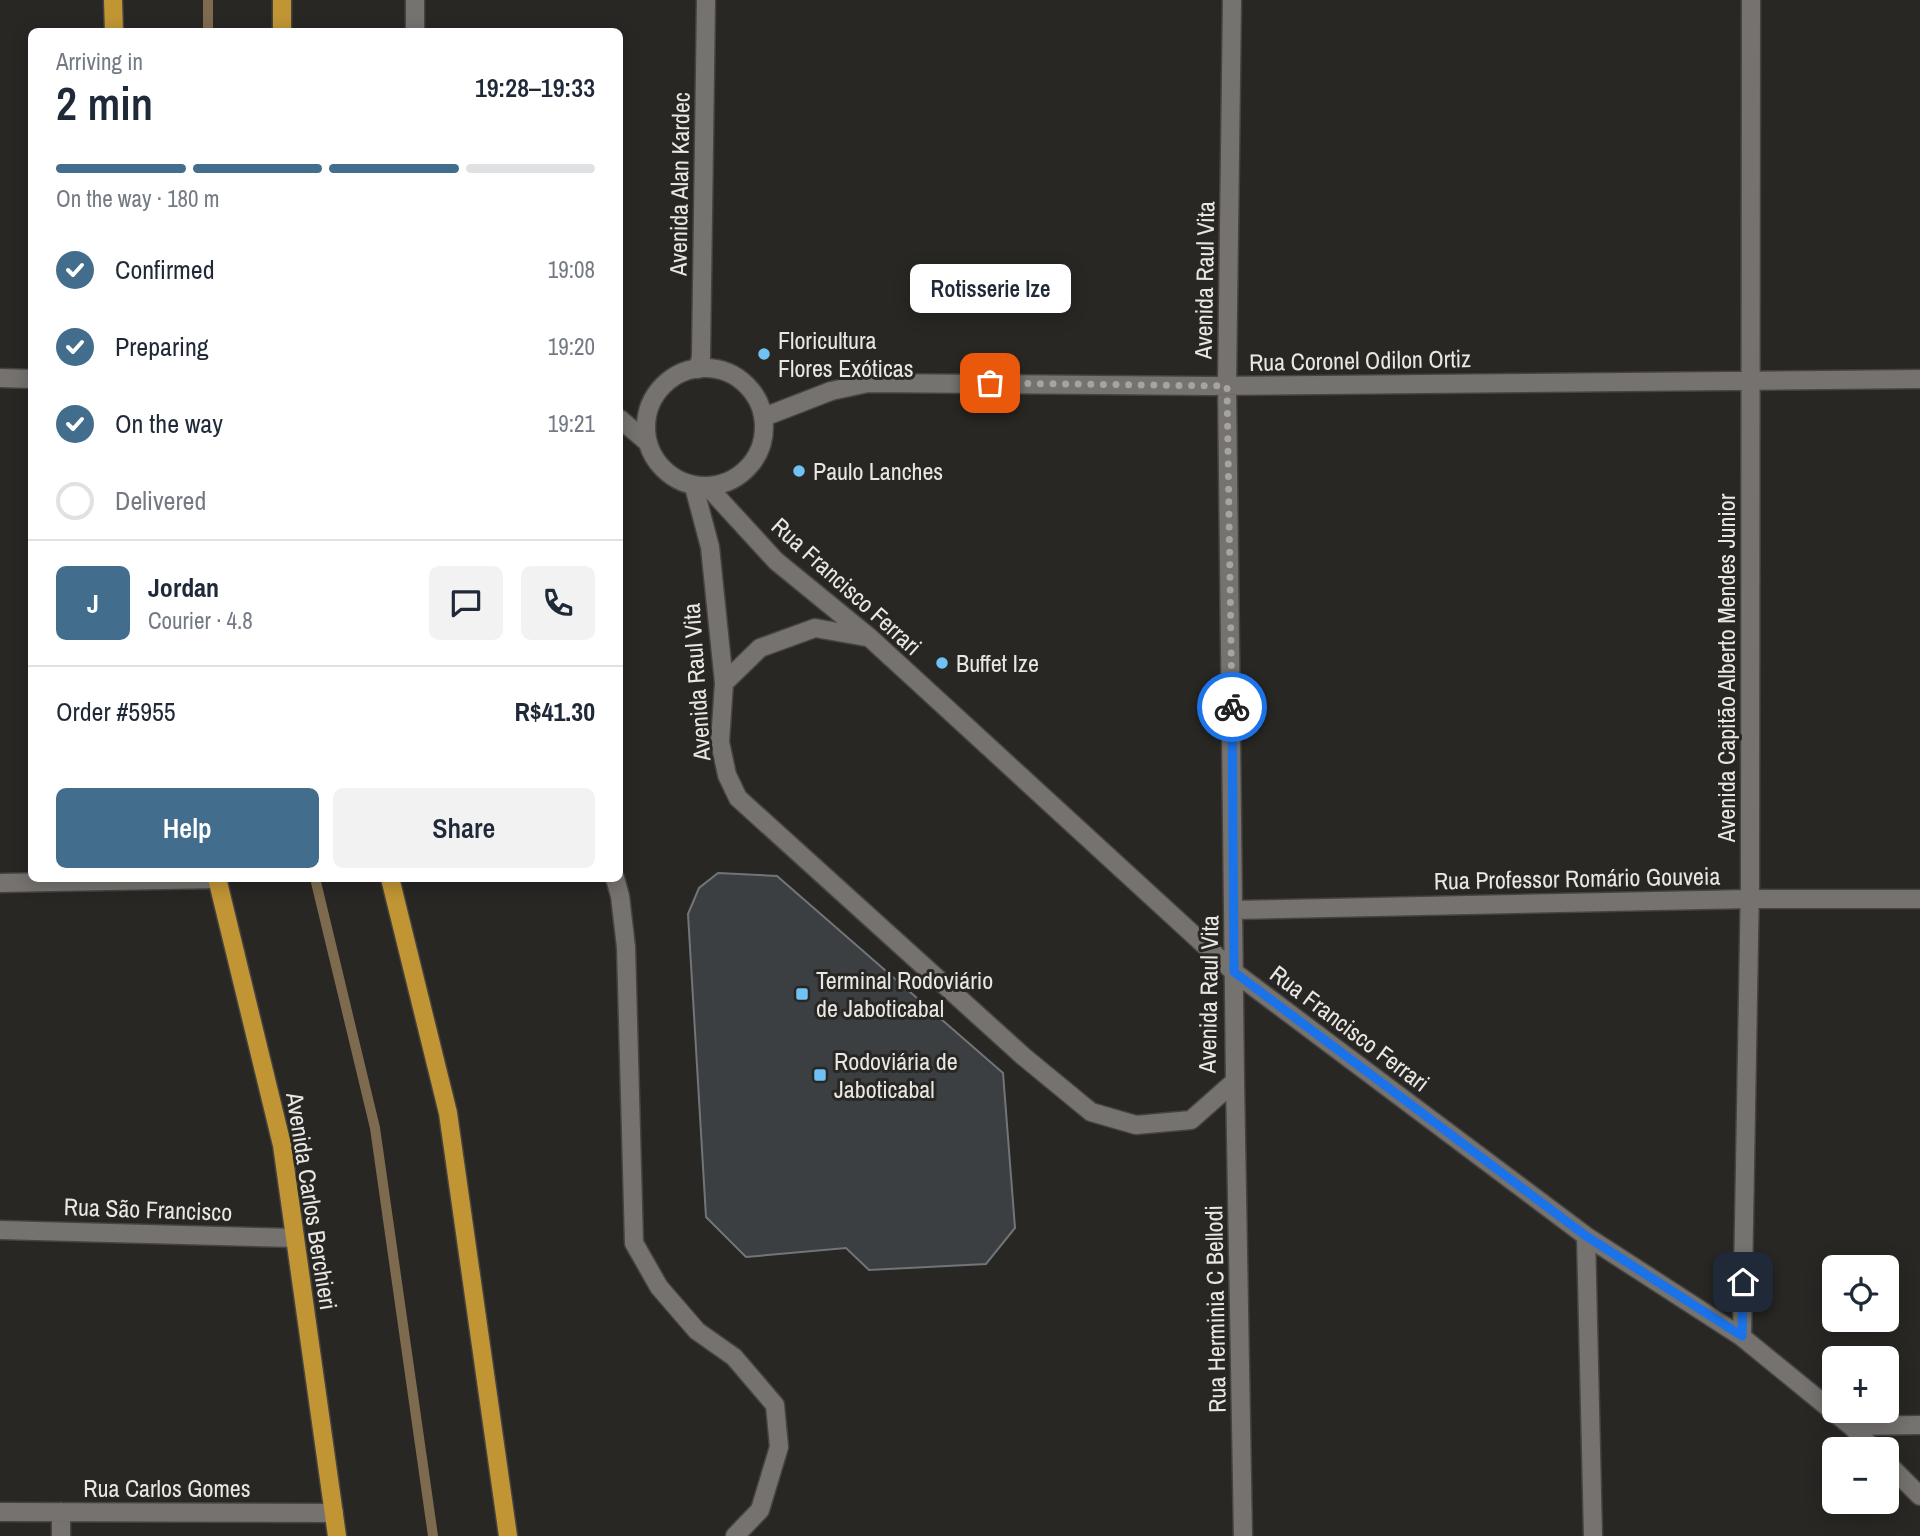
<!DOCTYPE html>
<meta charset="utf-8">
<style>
body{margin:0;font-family:"Archivo Narrow",sans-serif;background:#f2f2f3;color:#1f2937;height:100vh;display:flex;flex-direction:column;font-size:26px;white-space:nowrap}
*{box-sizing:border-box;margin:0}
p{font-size:23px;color:#747a83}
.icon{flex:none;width:38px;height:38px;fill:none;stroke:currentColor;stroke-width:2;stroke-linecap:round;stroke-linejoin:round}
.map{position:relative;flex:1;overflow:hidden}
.details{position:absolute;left:28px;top:28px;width:595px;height:854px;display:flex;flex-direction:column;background:#fff;border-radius:10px;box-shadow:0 4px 18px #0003}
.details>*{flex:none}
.tools{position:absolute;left:1822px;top:1255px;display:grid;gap:14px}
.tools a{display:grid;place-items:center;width:77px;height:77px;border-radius:10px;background:#fff;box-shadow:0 4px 18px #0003;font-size:35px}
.pin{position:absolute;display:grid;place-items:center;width:60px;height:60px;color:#fff;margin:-30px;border-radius:14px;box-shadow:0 4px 10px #0006}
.courier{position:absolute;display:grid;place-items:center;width:70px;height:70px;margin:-35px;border:5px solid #1a73e8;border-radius:50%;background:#fff;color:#222;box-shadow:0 2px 9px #0007}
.bubble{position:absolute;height:49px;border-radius:10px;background:#fff;box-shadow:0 4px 18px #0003;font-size:23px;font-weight:600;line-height:49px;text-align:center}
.overview em{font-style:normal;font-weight:600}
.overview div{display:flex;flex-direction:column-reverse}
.overview{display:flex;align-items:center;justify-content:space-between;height:119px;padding:0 28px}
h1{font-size:46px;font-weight:600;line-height:52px}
.bar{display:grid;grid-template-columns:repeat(4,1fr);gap:10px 7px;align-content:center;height:84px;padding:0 28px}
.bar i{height:9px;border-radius:5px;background:#e0e1e3}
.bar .current{background:#436d8c}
.bar p{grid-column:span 4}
.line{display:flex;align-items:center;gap:18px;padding:0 28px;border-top:2px solid #e0e1e3}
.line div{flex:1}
.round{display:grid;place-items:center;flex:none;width:74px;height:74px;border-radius:10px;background:#f2f2f3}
ol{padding:0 28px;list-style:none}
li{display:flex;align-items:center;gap:21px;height:77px}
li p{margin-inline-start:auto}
li .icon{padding:7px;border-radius:50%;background:#436d8c;color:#fff;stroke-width:4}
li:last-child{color:#747a83}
li i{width:38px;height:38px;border:4px solid #e0e1e3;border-radius:50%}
.button{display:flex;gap:14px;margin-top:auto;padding:14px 28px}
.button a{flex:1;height:80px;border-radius:10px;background:#436d8c;color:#fff;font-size:28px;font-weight:600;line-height:80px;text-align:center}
.button a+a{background:#f2f2f3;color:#1f2937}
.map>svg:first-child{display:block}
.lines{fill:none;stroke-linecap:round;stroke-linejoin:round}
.stream{stroke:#7e6b4f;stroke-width:10}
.building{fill:#3b3f41;stroke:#717578;stroke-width:2}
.minor-casing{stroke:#454441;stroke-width:21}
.major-casing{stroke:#454441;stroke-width:21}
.minor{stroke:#75726f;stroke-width:18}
.major{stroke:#c19534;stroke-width:18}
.done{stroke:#a5a4a1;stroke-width:7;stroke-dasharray:0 12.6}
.route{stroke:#1a73e8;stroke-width:9}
.poi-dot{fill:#70c1f4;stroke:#292724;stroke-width:2.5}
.labels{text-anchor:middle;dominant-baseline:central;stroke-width:6;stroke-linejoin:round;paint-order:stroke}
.street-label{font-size:24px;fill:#e8e7e4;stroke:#292724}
.poi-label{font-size:24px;fill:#e8e7e4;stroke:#292724;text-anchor:start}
</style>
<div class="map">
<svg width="1920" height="1536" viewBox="0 0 1920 1536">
<rect width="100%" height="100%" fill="#292724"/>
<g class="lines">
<path class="stream" d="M208,0V32
M315,878L375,1128L433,1536"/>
</g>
<path class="building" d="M718,873L777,876L1003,1073L1015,1228L986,1264L869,1270L846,1248L746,1257L706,1217L688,914L699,888Z"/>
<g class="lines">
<defs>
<path id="minor" d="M1232,0L1227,386L1235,1081L1243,1536
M415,32V0
M646 427a59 59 0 1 1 118 0a59 59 0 1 1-118 0Z
M698,369L701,357L706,0
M0,378L32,379
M764,417L831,391L868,383L1209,386L1920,379
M620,419L647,442
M694,487L710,547L724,683L720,742L727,775L738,798L1023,1056L1091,1112L1136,1125L1191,1120L1235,1081
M709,488L776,561L869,637L1234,972L1586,1236L1742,1337L1851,1426L1874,1449
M724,683L760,648L815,628L866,637
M615,878L620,896L626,947L634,1243L659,1287L697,1331L734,1357L775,1405L779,1447L760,1510L735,1536
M0,883L217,879
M1234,910L1750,899H1920
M0,1230L295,1238
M1586,1236L1593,1536
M1742,1337L1750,882L1751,0
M1851,1426L1920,1425
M1886,1462L1920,1496
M0,1512L334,1513
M61,1512V1536"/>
<path id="major" d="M113,0L114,32
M282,0V32
M217,878L282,1145L337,1536
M390,878L448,1113L508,1536"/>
</defs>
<use href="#minor" class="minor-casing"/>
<use href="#major" class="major-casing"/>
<use href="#minor" class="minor"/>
<use href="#major" class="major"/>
</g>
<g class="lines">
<path class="done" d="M990,383L1227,386L1232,707"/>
<path class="route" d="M1232,707L1234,972L1586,1236L1742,1336L1743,1282"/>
</g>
<g class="poi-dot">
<circle cx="764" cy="354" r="7"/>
<circle cx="799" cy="471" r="7"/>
<circle cx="942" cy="663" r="7"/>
<rect x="795" y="987" width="14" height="14" rx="3.5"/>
<rect x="813" y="1068" width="14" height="14" rx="3.5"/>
</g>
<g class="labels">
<g class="street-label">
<text transform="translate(679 184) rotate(-89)">Avenida Alan Kardec</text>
<text transform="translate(1204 280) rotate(-89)">Avenida Raul Vita</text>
<text transform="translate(1360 360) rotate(-1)">Rua Coronel Odilon Ortiz</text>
<text transform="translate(847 586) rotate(42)">Rua Francisco Ferrari</text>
<text transform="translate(1726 668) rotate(-90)">Avenida Capitão Alberto Mendes Junior</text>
<text transform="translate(696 682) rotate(-94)">Avenida Raul Vita</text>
<text transform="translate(1577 878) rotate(-1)">Rua Professor Romário Gouveia</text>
<text transform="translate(1208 994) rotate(-89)">Avenida Raul Vita</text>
<text transform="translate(1350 1028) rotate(37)">Rua Francisco Ferrari</text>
<text transform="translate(312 1201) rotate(81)">Avenida Carlos Berchieri</text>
<text transform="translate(148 1209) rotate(2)">Rua São Francisco</text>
<text transform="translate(1215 1309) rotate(-91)">Rua Herminia C Bellodi</text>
<text x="167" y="1488">Rua Carlos Gomes</text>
</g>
<g class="poi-label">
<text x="778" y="340">Floricultura<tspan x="778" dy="28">Flores Exóticas</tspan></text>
<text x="813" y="471">Paulo Lanches</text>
<text x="956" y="663">Buffet Ize</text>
<text x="816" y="980">Terminal Rodoviário<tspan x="816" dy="28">de Jaboticabal</tspan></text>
<text x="834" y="1061">Rodoviária de<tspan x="834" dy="28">Jaboticabal</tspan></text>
</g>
</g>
</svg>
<div class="tools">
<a><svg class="icon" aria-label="locate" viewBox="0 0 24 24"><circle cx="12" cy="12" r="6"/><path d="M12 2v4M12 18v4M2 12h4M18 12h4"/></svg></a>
<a>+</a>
<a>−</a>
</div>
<div class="pin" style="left:990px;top:383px;background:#ea580c"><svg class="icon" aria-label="bag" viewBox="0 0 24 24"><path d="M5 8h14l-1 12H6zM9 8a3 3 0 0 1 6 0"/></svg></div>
<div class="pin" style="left:1743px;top:1282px;background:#1f2937"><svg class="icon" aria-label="home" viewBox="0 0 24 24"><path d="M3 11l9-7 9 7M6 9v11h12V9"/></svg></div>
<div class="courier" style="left:1232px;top:707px"><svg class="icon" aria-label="bike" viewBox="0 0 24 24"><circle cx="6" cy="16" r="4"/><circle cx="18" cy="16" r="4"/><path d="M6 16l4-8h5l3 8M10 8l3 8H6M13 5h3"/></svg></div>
<div class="bubble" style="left:910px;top:264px;width:161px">Rotisserie Ize</div>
<section class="details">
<div class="overview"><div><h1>2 min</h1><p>Arriving in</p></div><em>19:28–19:33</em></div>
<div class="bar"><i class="current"></i><i class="current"></i><i class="current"></i><i></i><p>On the way · 180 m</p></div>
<ol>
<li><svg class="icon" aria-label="check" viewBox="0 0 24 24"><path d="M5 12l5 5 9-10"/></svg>Confirmed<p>19:08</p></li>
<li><svg class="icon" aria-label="check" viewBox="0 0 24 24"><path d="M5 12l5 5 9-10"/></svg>Preparing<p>19:20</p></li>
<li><svg class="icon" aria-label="check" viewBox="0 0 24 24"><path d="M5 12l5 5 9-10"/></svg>On the way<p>19:21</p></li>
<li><i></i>Delivered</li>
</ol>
<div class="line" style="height:126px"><b class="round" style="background:#436d8c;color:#fff">J</b><div><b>Jordan</b><p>Courier · 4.8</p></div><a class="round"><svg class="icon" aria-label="chat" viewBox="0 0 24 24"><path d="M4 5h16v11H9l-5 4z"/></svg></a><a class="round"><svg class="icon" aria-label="phone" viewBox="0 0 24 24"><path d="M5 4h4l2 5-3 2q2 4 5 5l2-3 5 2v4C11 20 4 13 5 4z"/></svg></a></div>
<div class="line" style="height:91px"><div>Order #5955</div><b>R$41.30</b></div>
<div class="button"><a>Help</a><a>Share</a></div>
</section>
</div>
